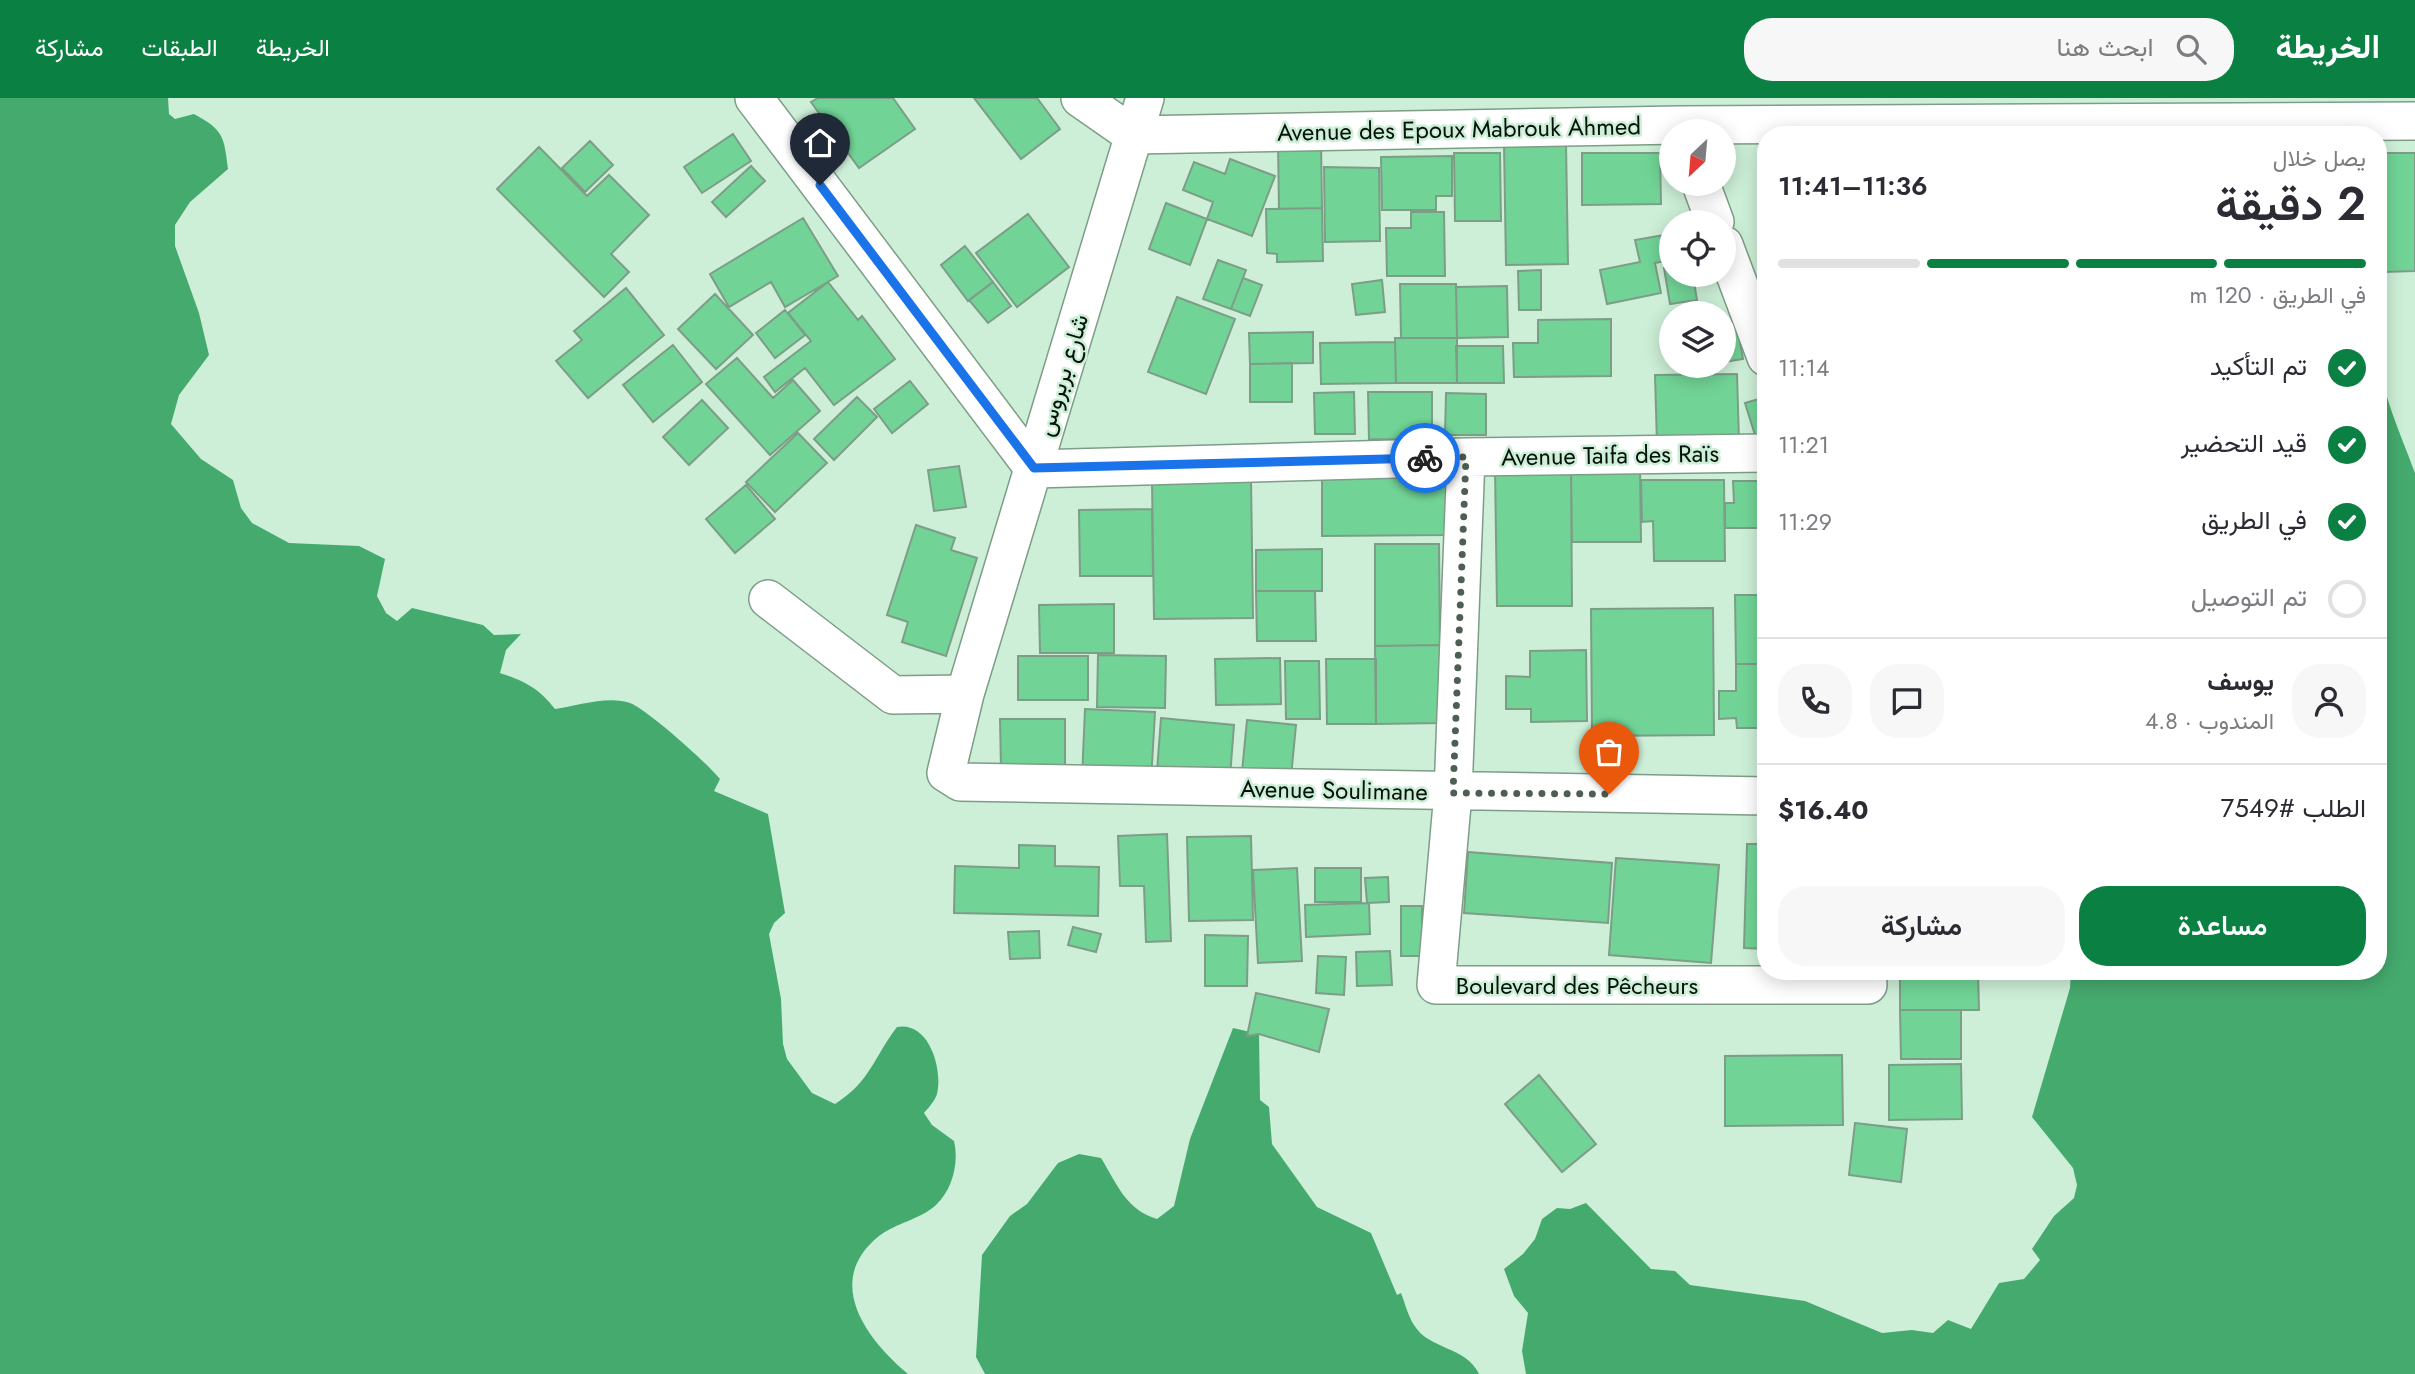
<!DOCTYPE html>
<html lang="ar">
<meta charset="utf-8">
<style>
body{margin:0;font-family:Jost,Vazirmatn,sans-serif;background:#f7f7f7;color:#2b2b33;direction:rtl;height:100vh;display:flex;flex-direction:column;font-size:26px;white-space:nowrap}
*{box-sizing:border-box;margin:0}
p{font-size:23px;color:#7c7c81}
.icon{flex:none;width:38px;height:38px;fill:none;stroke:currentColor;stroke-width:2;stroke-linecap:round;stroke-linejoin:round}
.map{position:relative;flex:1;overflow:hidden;direction:ltr}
.panel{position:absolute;left:1757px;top:28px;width:630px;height:854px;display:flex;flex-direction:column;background:#fff;border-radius:28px;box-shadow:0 4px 18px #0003;direction:rtl}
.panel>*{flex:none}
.needle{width:46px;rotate:206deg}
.controls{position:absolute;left:1659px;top:21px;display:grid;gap:14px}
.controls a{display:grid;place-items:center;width:77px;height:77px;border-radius:50%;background:#fff;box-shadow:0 4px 18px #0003;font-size:35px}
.pin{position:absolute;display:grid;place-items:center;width:60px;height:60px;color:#fff;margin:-72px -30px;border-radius:50% 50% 50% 0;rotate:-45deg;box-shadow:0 0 7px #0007}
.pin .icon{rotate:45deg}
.courier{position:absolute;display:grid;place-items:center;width:70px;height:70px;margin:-35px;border:5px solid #1a73e8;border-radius:50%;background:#fff;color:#222;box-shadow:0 2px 9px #0007}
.headline em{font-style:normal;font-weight:600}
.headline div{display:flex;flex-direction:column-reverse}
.headline{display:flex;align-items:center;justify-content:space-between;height:119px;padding:0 21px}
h1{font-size:46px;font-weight:600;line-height:52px}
.bar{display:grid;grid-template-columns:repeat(4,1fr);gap:10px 7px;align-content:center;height:84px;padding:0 21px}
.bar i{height:9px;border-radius:5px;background:#e1e1e2}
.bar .active{background:#0b8043}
.bar p{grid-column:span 4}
.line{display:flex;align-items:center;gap:18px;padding:0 21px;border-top:2px solid #e1e1e2}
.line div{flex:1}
.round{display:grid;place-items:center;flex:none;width:74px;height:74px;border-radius:28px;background:#f7f7f7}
ol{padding:0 21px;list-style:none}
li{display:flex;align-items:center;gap:21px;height:77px}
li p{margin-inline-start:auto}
li .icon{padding:7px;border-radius:50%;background:#0b8043;color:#fff;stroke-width:4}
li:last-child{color:#7c7c81}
li i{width:38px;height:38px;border:4px solid #e1e1e2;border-radius:50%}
.button{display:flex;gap:14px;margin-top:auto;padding:14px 21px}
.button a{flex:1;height:80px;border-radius:28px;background:#0b8043;color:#fff;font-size:28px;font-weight:600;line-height:80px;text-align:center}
.button a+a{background:#f7f7f7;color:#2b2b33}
header{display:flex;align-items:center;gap:42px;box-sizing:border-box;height:98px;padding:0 35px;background:#0b8043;color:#fff}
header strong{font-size:33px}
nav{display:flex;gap:38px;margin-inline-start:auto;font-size:24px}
.search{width:490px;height:63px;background:#f7f7f7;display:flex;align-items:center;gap:18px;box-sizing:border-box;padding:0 24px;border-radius:28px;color:#7c7c81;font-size:26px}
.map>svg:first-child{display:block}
.water{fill:#45aa6e}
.building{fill:#71d496;stroke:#7d9d87;stroke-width:2}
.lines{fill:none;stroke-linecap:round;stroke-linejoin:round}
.street-casing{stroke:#7d9d87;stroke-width:40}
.street{stroke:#fff;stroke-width:37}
.done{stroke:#4c5f52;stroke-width:7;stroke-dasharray:0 12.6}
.route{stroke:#1a73e8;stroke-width:9}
.labels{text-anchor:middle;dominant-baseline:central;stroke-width:5;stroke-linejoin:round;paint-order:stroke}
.street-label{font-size:24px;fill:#06120a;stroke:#cdefd7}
</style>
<header>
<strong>الخريطة</strong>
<div class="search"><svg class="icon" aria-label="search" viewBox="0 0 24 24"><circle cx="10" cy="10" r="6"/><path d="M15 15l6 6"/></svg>ابحث هنا</div>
<nav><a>الخريطة</a><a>الطبقات</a><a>مشاركة</a></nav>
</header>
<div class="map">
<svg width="2415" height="1276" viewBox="0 0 2415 1276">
<rect width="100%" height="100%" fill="#cdefd7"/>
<path class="water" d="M0,0H168L169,16L175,21L194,16C224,32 224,39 228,71L190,104L175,127V148L199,215L209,257L179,297L171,326L201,361L233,382L241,410L252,425L289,445L359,448L385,461L377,498L386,515L397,523L412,510L483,527L494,537L521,536L506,552L500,575C524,583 539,590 555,611C576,608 609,597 630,605C648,612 707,665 720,681L714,693L768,716L785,815L774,825L769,836L781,901L783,946L787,961L812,995L835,1006C870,984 874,959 897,929C929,923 943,971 937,996C935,1003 928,1010 924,1015L932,1027L954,1043C959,1064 953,1091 936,1107C921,1121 896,1125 879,1138C823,1183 866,1241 908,1276H0Z
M2378,253C2381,295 2401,336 2415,375V1276H1526L1522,1253L1528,1215L1514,1198L1504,1171L1523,1156L1535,1141L1542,1121L1557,1110L1570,1111L1586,1105L1651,1171L1675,1173L1690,1187L1805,1203L1882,1235L1912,1232L1933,1235L1948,1222L1971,1231L1999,1185L2024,1181L2040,1162L2032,1151L2054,1118L2074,1100L2077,1087L2073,1070L2032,1019L2070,890L2071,873H2378Z
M1233,930L1259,936L1260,1002L1269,1009L1272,1046L1317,1109L1371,1135L1397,1197L1401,1195C1405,1205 1408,1218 1414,1227C1429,1252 1466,1248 1479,1276H985L976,1259L982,1157L1010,1118L1027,1106L1058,1065L1079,1056L1101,1060C1117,1086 1126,1112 1157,1121L1174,1108L1190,1041Z"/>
<path class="building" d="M818,0H893L915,31L859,70L811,4Z
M974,0H1037L1060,31L1021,61Z
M733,36L751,63L702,95L684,69Z
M590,43L613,67L585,94L562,70Z
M1321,44L1322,110L1279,111L1278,45Z
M1566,45L1568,166L1506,167L1504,46Z
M539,49L587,98L609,77L649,117L611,156L629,174L604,199L497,91Z
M1454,55H1500L1501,123H1455Z
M1582,55H1660L1661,106L1582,107Z
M2384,55H2415V173L2385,174Z
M1452,58V98H1436V112H1382L1381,59Z
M1230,61L1275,78L1252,138L1207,121L1213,104L1183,92L1194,64L1225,76Z
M751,68L765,83L726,119L712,104Z
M1324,69L1379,70L1380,143L1325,144Z
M1166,105L1207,121L1190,167L1149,151Z
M1322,110L1323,163L1277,164V156L1267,155L1266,111Z
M1411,114H1444L1445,178H1387L1386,130H1411Z
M1028,116L1069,169L1017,209L976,155Z
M803,120L838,178L785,209L771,184L729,209L710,176Z
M1670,136L1671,162L1655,165L1661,195L1607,206L1600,172L1640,164L1635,142Z
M965,148L993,184L968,203L941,167Z
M1218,162L1246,172L1231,211L1203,201Z
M1671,169V177H1693L1697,202L1670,206L1664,170Z
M1541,172V212H1519L1518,173Z
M1243,180L1262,187L1250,218L1231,211Z
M1382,182L1385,214L1356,217L1352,186Z
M828,184L858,222L862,218L895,261L834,307L805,270L775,294L764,279L811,243L788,215Z
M993,184L1011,208L988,225L969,202Z
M1400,186H1456L1457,240H1401Z
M1507,188L1508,239L1457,240L1456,189Z
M626,190L664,237L588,300L556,263L582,242L574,233Z
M715,196L753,237L716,271L678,231Z
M1177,199L1235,221L1206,296L1148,274Z
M785,212L805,237L775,260L756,235Z
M1611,221V278L1514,279L1513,245H1538V222Z
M1736,223L1743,261L1724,264V225Z
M1313,234V265L1250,266L1249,235Z
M1395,240H1457V285H1396Z
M1395,244L1396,285L1321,286L1320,245Z
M673,247L702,284L653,324L623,287Z
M1456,248H1503L1504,285H1457Z
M737,260L773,300L793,282L820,313L770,357L706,286Z
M1292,265V304H1250V266Z
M1737,276L1739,343L1657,346L1655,277Z
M910,283L928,306L892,335L874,311Z
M1354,294L1355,336H1315L1314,295Z
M1368,294H1432V342L1369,341Z
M1446,295L1486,296V337H1445Z
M857,299L877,319L834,362L814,341Z
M1766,299V334L1755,337L1745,305Z
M702,302L728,330L689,367L663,339Z
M798,335L827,365L775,414L746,384Z
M959,368L966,409L934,413L928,372Z
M1571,369L1572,508H1497L1495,370Z
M1571,369H1640L1641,444H1572Z
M1446,373V437L1322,438V375Z
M1251,381L1253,520L1154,521L1152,382Z
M1641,382H1724L1725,463H1654L1653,423L1642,424Z
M1733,383H1766V453L1763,430H1725V405H1734Z
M746,387L775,421L735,455L706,421Z
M1152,411L1153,478H1080L1079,412Z
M916,427L955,440L951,452L977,460L946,558L902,544L908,524L887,517Z
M1375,446H1439L1440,547L1375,548Z
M1322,451V493H1256V452Z
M1256,493H1315L1316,543H1257Z
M1735,497H1766V566H1736Z
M1114,506V555H1040L1039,507Z
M1713,510L1714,637L1592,638L1591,511Z
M1440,547L1441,625L1376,626L1375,548Z
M1586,552L1587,623L1531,624V611H1506V578L1530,579V553Z
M1098,557L1166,558L1165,610L1097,609Z
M1018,558H1088V602H1018Z
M1280,560L1281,606L1216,607L1215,561Z
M1326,561H1376V626H1327Z
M1285,563H1319L1320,621H1286Z
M1736,566H1766V630H1737L1736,620L1719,621V593H1736Z
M1085,611L1155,614L1151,684L1082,680Z
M1161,620L1234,627L1230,679L1157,673Z
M1000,621H1065V672L1001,671Z
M1247,622L1296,627L1291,679L1242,674Z
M1167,736L1171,843L1146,844L1144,788H1120L1118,738Z
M1251,738L1253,822L1189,823L1187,739Z
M1747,746H1766V851L1744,850Z
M1019,747L1055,748V768L1099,769L1098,818L954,815L955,768L1019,770Z
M1468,754L1612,765L1608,825L1464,815Z
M1616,760L1719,767L1711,865L1609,857Z
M1297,770L1302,863L1258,865L1253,772Z
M1315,770H1361V804H1315Z
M1388,779L1389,804L1367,805L1365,780Z
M1369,805L1370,836L1306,839L1305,807Z
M1401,808H1422V858H1401Z
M1073,829L1101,836L1096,854L1068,847Z
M1039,833L1040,860L1010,861L1008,834Z
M1205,837L1248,838L1247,888H1205Z
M1390,853L1392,887L1357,888L1356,854Z
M1318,858L1346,859L1344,897L1316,895Z
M1900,873H1978L1979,912H1900Z
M1256,895L1329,911L1319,954L1259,936L1247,938Z
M1900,912H1961V961H1901Z
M1842,957L1843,1027L1725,1028V958Z
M1961,966L1962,1021L1889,1022V967Z
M1539,977L1596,1046L1562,1074L1505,1006Z
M1855,1025L1907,1031L1901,1084L1849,1077Z"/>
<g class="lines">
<defs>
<path id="street" d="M754,0L1034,371L1466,359L1766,355
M1080,0L1133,37L1679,27L2415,23
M1145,0L965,596L946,675L960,684L1766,698
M1701,86L1715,124
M1724,147L1766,259
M1466,359L1453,695L1436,887H1868L1867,873
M768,501L893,597L965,596"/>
</defs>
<use href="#street" class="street-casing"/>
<use href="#street" class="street"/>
</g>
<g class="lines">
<path class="done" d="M1425,360L1466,359L1453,695L1609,696"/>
<path class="route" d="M820,87L1034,370L1425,360"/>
</g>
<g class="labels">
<g class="street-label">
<text transform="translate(1459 31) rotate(-1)">Avenue des Epoux Mabrouk Ahmed</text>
<text transform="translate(1062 277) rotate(-73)">شارع بربروس</text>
<text transform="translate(1610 357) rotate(-1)">Avenue Taifa des Raïs</text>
<text transform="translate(1334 692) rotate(1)">Avenue Soulimane</text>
<text x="1577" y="887">Boulevard des Pêcheurs</text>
</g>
</g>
</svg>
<div class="controls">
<a><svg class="needle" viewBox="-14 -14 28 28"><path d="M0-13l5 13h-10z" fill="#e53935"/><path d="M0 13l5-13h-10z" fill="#7c7c81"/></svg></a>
<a><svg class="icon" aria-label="locate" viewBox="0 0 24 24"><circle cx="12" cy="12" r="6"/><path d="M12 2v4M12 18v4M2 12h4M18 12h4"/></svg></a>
<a><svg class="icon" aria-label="layers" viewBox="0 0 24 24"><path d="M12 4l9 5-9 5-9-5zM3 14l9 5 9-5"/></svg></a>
</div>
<div class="pin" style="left:1609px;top:696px;background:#ea580c"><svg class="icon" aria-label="bag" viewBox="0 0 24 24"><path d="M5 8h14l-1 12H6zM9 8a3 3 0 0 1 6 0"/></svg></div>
<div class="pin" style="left:820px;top:87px;background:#1f2937"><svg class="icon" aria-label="home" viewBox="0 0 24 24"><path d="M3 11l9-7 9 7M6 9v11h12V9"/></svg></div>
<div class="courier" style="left:1425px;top:360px"><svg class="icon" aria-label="bike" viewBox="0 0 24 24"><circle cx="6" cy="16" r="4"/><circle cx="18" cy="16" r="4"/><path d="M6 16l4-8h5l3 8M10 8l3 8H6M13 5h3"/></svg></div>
<section class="panel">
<div class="headline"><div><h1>2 دقيقة</h1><p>يصل خلال</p></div><em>11:36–11:41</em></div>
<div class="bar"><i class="active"></i><i class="active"></i><i class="active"></i><i></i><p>في الطريق · 120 m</p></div>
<ol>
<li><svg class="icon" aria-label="check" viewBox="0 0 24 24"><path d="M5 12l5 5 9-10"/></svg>تم التأكيد<p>11:14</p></li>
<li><svg class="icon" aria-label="check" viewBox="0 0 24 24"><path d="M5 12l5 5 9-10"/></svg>قيد التحضير<p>11:21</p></li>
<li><svg class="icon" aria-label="check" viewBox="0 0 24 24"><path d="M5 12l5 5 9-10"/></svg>في الطريق<p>11:29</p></li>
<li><i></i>تم التوصيل</li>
</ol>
<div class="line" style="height:126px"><a class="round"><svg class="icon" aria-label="person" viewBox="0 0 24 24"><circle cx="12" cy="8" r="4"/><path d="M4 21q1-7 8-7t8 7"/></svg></a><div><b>يوسف</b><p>المندوب · 4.8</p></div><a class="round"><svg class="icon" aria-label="chat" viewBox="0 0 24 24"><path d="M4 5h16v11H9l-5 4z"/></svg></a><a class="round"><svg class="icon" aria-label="phone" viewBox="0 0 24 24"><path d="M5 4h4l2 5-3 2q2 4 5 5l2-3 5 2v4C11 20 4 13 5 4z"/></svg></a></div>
<div class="line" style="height:91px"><div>الطلب #7549</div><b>$16.40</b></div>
<div class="button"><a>مساعدة</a><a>مشاركة</a></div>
</section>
</div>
